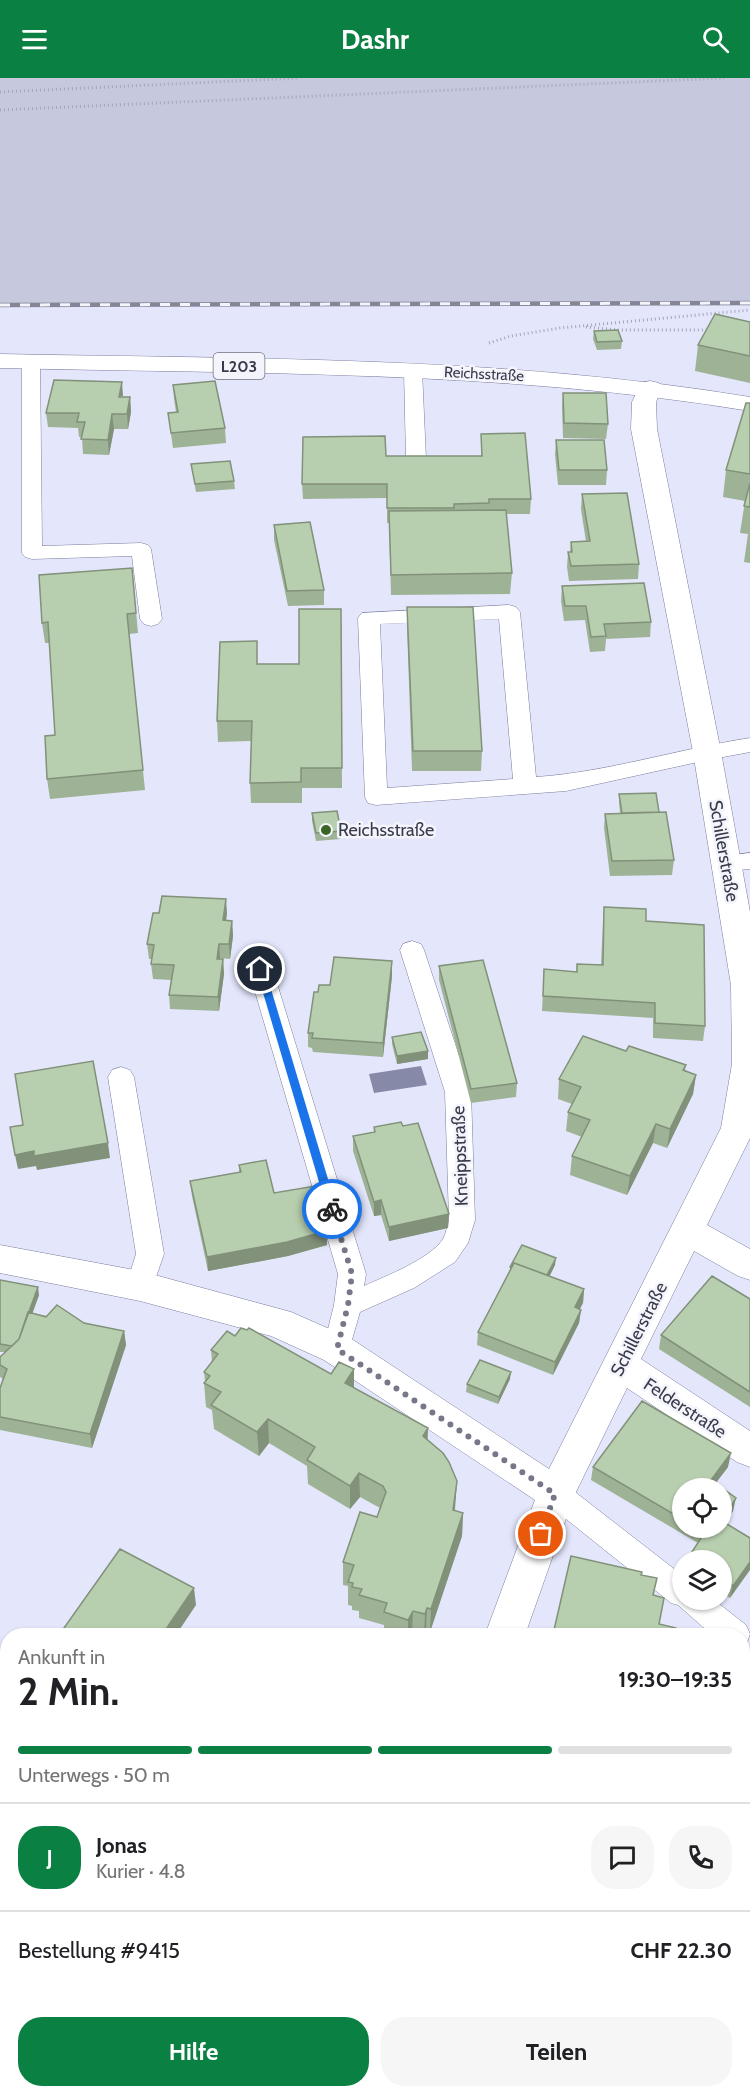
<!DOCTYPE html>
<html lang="de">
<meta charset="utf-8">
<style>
body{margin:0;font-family:Cabin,sans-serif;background:#f6f6f6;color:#202124;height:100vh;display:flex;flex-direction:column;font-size:22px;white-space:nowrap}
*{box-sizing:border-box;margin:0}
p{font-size:20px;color:#757577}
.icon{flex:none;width:33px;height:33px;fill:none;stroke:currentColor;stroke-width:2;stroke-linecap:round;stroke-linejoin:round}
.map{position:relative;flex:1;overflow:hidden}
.panel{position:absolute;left:0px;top:1550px;width:750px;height:470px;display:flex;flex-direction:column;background:#fff;border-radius:24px 24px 0 0;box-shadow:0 2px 4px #0004}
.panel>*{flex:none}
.tools{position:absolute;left:672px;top:1400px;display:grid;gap:12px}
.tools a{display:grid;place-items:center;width:60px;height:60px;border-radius:50%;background:#fff;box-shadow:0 2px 4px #0004;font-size:30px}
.pin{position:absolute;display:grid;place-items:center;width:51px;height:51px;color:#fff;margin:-26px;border:3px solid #fff;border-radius:50%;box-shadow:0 2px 6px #0007}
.courier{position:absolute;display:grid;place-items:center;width:60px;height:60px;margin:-30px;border:4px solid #1a73e8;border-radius:50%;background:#fff;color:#222;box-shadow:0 2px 8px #0007}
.summary em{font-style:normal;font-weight:700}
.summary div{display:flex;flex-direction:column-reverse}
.summary{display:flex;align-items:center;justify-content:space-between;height:102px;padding:0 18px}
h1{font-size:39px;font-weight:700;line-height:45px}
.bar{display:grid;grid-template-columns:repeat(4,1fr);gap:9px 6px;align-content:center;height:72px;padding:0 18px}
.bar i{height:8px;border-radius:4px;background:#e0e0e0}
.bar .on{background:#0b8043}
.bar p{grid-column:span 4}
.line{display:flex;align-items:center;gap:15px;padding:0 18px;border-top:2px solid #e0e0e0}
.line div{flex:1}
.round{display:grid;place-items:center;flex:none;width:63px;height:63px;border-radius:24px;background:#f6f6f6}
.action{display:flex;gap:12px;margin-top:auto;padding:12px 18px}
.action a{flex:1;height:69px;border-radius:24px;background:#0b8043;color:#fff;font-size:24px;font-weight:700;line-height:69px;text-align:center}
.action a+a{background:#f6f6f6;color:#202124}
header{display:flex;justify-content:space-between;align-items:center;height:78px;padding:0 18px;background:#0b8043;color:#fff;font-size:27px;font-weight:700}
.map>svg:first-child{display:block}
.green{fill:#c6c8dd}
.water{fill:#8789a8}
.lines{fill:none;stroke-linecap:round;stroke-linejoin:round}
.service-casing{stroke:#7a7d9d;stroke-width:1}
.minor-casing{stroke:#7a7d9d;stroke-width:1}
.primary-casing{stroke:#7a7d9d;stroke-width:1}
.path{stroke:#a3a5b8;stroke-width:3;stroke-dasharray:1 3;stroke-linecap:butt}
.service{fill:#fff;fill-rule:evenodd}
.minor{fill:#fff;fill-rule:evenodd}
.primary{fill:#fff;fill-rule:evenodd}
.rail-casing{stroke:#848697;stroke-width:4.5}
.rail{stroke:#f4f5fc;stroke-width:3;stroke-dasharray:10;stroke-linecap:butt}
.wall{fill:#9eb296;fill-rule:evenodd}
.shaded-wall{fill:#81917a}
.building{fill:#b8cfaf;stroke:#81917a;stroke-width:1.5}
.route{fill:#1a73e8}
.done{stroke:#767788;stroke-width:6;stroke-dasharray:0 10.8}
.poi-dot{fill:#396625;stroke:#f4f5fc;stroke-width:2}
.labels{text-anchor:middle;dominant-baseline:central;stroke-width:5;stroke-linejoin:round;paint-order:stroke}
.far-street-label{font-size:15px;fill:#3a3b4a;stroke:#f4f5fc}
.shield{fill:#f4f5fc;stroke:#72737f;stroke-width:1.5}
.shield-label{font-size:16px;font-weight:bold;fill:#3a3b4a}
.poi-label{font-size:18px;fill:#3a3b4a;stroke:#f4f5fc;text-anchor:start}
.street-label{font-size:18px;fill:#3a3b4a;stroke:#f4f5fc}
</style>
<header><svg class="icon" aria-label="menu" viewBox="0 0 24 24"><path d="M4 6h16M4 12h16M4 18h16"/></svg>Dashr<svg class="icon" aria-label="search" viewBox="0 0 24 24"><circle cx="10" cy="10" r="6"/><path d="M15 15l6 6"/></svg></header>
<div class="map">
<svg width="750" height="2018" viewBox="0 0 750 2018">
<rect width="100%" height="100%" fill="#e4e7fc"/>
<path class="green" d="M0,0H750V225L0,226Z"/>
<path class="water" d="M421,988L427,1007L374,1015L369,996Z"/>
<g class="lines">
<defs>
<path id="service" d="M31,277L38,279L40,283L42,468L141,465L148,467L151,471L162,541L158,546L151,548L144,546L140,541L132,478L32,481L25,479L22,475V283L24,279Z
M413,286L420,288L422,292L426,381L423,385H409L406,381L404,292L406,288Z
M509,527L516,529L520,534L536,699C608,694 678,671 750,660V674L707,682L566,713L376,727L368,725L365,719L358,540L362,535ZM499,541L513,701L387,710L380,546Z
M750,775V791L726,793L718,791L714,785L718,779Z
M412,863L421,866L424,872L471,1014L475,1142L468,1165L455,1184L414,1210L360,1234L347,1279L337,1283L327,1279L323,1271L334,1227L338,1196L244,876L247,870L256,867L265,870L268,876L366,1196L364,1208C386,1198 430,1181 443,1161C446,1156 447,1148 449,1142L445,1014L400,872L403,866Z
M121,989L130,992L134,999L164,1176L150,1216L140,1219L130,1216L126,1208L136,1176L108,999L112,992Z
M556,1403L566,1407L682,1497V1521H713L746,1547L750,1556L746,1567L742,1568V1557H712L678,1527L671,1525L546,1425L541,1416L546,1407Z"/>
<path id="minor" d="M650,303L659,305L662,310L656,324L657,351L721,674L750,834V1060L707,1147L750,1171V1202L738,1198L694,1173L641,1281L750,1353V1389L737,1384L627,1310L574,1418L525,1557H485L535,1422L324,1282L271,1258L140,1223L0,1195V1167L140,1193L291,1234L350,1260L549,1391L721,1050L732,986L731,907L693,674L631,351L632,324L641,305Z
M327,2012H373L371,2018H324Z"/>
<path id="primary" d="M0,276C250,281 502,278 750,319V333C502,292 250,296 0,290Z"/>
</defs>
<use href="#service" class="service-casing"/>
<use href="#minor" class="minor-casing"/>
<use href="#primary" class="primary-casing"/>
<path class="path" d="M0,14L299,0
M0,32L724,0
M586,249L618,252H710
M489,265L511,258L560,250L750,232"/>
<use href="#service" class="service"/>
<use href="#minor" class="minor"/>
<use href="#primary" class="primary"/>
<defs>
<path id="rail" d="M0,227L750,225"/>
</defs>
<use href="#rail" class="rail-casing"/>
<use href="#rail" class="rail"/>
</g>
<path class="wall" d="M750,244V305L695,293L698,267Z
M594,253L622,263L621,271L597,272L593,261Z
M173,307L225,350L226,365L173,370L168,335L176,334L174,321Z
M563,315L608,346L606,361L563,360L562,329Z
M123,319H130L131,334L128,351H114L109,377L83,376L82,359H79L78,350L48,349L46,335Z
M750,325V485L744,484L748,456L740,455L745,423L723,419L726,392Z
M481,356L531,421L530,436H506L512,495L510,516L391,517L389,445H387V420L303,421L302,406L386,378H481Z
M556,362L607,392L606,407H558L555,377Z
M191,386L234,403L235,411L196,414Z
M582,416L639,486L638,501L569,503L567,489L568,474H570L571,464H586L581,431Z
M274,447L324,512V527L288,528L274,462Z
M132,490L138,555L129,556L145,712L50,721L47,701L55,657L49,565H45L42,545Z
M562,508L651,544L650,559L606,561L605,573L590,574L585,542L564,543L561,523Z
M407,529L482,673L481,693H412L407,549Z
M341,531L342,710H302V725H251L250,705L251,663L218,664L217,643L258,586H299Z
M619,716L659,734L674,782L672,797L610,798L604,750L605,736L620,735L619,724Z
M312,735L341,753V761L316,763L312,743Z
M604,829L646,843L705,948L703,963L653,960V940L542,933L544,891L576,894L577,886L601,887L603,843Z
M227,835L226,843H232L233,858L230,881L220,880V881H223L224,896L219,933L170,931L169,917L171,902L153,901L151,886L152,881H149L147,866Z
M439,888L517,1005L516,1019L471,1025L439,902Z
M392,898L383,979L313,974L312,970L308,969V955L318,914L330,907Z
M392,959L428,973V981L397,986L392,966Z
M626,973L686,987L685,993L696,997L693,1016L667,1070L653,1065L627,1117L570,1097L572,1078L582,1059L566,1053L568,1034L572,1026L558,1021L559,1001Z
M403,1048L449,1136L448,1150L389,1163L381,1137L374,1138L353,1073V1058L374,1054V1049Z
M239,1087L274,1115L326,1153L327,1167L288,1178L208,1193L192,1118L190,1103L239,1094Z
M555,1187L550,1198L584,1211L583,1225L580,1231L581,1232L579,1245L553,1297L477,1267L478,1254L510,1193V1189Z
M0,1202L39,1217L32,1235L84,1245L124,1253L126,1267L92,1370L0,1352V1310L3,1301L0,1299V1279L5,1274H0Z
M750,1221V1329L659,1271L661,1257Z
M235,1258L354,1310L428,1350L427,1362L457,1403L455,1433L463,1435L462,1458L430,1554L426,1553L425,1557H418L412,1556L411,1557H384V1547L359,1540V1533L352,1532V1528L348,1527V1508L343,1507V1484L377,1439L380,1430L360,1419L350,1431L308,1406L307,1388L269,1365L259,1378L214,1351L212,1332L206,1329L204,1305L205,1303L204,1294L212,1284L211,1272Z
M510,1301L498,1326L466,1314L467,1306Z
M593,1389H728L715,1406L733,1433L725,1445L750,1460L730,1520L722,1515V1482H687L698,1465L591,1402ZM682,1410L722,1449H682Z
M750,1649V1740L742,1737V1664Z
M8,1856V2007L0,2001V1866Z
M14,2012H241L237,2018H22Z"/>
<path class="shaded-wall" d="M122,304L123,318L119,319Z
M130,319L131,334L128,351L127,336Z
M112,336L114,351L109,377L108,362Z
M226,821L227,835L224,857L223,842Z
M232,843L233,858L230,881L229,866Z
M219,866L220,880L218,896L217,881Z
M223,881L224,896L219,933L218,919Z
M392,883V898L383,979V965Z
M428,973V981L397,986V978Z
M696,997L693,1016L667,1070L670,1051Z
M656,1046L653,1065L627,1117L630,1098Z
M108,1065L110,1080L37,1092L36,1088L18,1091L15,1077L34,1073Z
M381,1122V1137L374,1138V1124Z
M449,1136L448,1150L389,1163V1149Z
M326,1153L327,1167L288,1178L208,1193L207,1179Z
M556,1180L555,1187L543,1210L544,1203Z
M38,1209L39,1217L18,1276L16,1268Z
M584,1211L583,1225L573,1243L575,1229Z
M581,1232L579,1245L553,1297L555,1284Z
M124,1253L126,1267L92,1370L90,1356Z
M354,1291V1316L345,1305Z
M511,1294L510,1301L498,1326L499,1319Z
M268,1341L269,1365L259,1378L257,1354Z
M428,1350L427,1375L423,1358Z
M731,1375L728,1389L712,1410L711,1402Z
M359,1395L360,1419L350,1431V1408Z
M457,1403L455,1427L452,1456L453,1432Z
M736,1420L733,1433L718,1456L722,1449V1442Z
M463,1435L462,1458L430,1554L431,1531Z
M750,1484V1492L730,1520L733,1508Z
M194,1510L196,1527L176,1557H162Z
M427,1530L426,1553L424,1557L425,1536Z
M413,1533L412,1556L411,1557H408V1542Z
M750,1775V1782L748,1790L742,1797V1786Z
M91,2012H92L94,2018H86Z
M228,2012H241L237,2018H224Z"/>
<path class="building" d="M715,236L750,244V278L698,267Z
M618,252L622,263L597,264L594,253Z
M54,302L122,304L119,319H130L127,336H112L108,362L81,361L85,344H77L79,335H46Z
M215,303L225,350L171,355L168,335L178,334L173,307Z
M563,315H606L608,346L564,345Z
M746,325H750V396L726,392Z
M525,355L531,421H489V425L454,426V430H387V406H302L303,359L385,358L386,378H482L481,356Z
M556,362H604L607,392H559Z
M230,383L234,403L195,406L191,386Z
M750,405V429L744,428Z
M627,415L639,486L571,488L568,474H572L571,464L590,463L582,416Z
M506,432L512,495L391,497L389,433Z
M310,444L324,512L287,513L274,447Z
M132,490L136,535L127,536L143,692L47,701L45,658L55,657L48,544L42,545L39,497Z
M644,505L651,544L604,546L606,558L591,559L586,528H565L562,508Z
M407,529H473L482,673H413Z
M299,531H341L342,690H301V704L250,705L252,643H217L220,564L257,563V586H299Z
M656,715L659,734L622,735L619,716Z
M337,733L341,753L316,755L312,735Z
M666,734L674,782L612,783L605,736Z
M162,818L226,821L223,842L232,843L229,866H219L217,881H223L218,919L169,917L174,887L151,886L154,867L147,866L153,835H159Z
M604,829L646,831V843L704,847L705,948L655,945V925L543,918L544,891L577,894V886L603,887Z
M334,879L392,883L383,965L312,960L313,955H308L314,914H318L319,907H330Z
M483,882L517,1005L471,1011L439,888Z
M421,954L428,973L397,978L392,959Z
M583,958L626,973L629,968L686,987L683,992L696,997L670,1051L656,1046L630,1098L572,1078L590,1042L568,1034L581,1009L559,1001Z
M93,983L108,1065L34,1078V1073L15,1077L10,1049L23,1047L15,996Z
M401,1044L403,1048L418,1045L449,1136L389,1149L381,1122L374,1124L353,1058L375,1054L374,1049Z
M266,1082L274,1115L315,1108L326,1153L287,1164L207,1179L190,1103L241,1094L239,1087Z
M522,1167L556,1180L547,1197L514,1185L511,1190L510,1189Z
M514,1185L584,1211L575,1229L581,1232L555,1284L478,1254Z
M712,1198L750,1221V1314L661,1257Z
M0,1202L38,1209L19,1261L12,1268L0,1266Z
M57,1227L84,1245L124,1253L90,1356L0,1339V1310L7,1291L0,1287V1279L19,1261L28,1234L46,1239Z
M241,1250L247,1252L249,1250L331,1296L339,1284L354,1291L345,1305L428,1350L423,1358L443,1375L449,1384L457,1403L453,1432L463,1435L431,1531L427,1530L425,1536L413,1533L408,1542L384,1534L387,1525L359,1517L362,1511L352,1509L353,1505L348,1504L354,1487L343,1484L360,1434L377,1439L386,1414L383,1408L359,1395L350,1408L307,1382L315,1369L268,1341L257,1354L211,1327L221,1314L204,1305L210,1298L204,1294L218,1276L211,1272L227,1253L235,1258Z
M480,1282L511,1294L499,1319L467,1306Z
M642,1323L731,1375L711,1402L736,1420L722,1442V1410H682V1441L593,1389Z
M722,1443L750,1460V1484L733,1508L722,1501V1482H690L688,1480L705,1454L696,1449H722Z
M120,1471L194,1510L162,1557H59Z
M571,1478L642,1494L641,1497L657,1500L653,1517L664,1520L659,1546L676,1550L674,1557H548L550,1551L554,1552Z
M750,1649V1727L742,1723V1664Z
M742,1761L750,1767V1775L742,1786Z
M8,1856V1994L0,1989V1866Z
M30,2012H91L86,2018H38Z
M94,2012H228L224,2018H103Z
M378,2012H493L498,2014L497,2018H375Z
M594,2012H649L660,2018H591Z"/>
<path class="route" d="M260,888L265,891L337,1131L332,1135L327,1131L256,891Z"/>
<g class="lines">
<path class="done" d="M332,1131L352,1196L348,1227L337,1271L555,1416L541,1456"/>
</g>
<circle class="poi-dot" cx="326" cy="752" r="6"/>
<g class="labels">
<g class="far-street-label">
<text transform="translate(484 296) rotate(3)">Reichsstraße</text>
</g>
<rect class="shield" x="213.5" y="275" width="51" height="26" rx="4.5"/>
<g class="shield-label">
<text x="239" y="288">L203</text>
</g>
<g class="poi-label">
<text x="338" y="752">Reichsstraße</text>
</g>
<g class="street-label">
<text transform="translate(724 773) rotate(80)">Schillerstraße</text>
<text transform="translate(460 1078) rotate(-92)">Kneippstraße</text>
<text transform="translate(639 1251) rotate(-63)">Schillerstraße</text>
<text transform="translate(685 1330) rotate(33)">Felderstraße</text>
</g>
</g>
</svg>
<div class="tools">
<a><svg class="icon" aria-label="locate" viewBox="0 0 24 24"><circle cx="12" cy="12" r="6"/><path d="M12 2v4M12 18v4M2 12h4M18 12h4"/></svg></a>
<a><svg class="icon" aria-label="layers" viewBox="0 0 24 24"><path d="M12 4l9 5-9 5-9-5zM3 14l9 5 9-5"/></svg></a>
</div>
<div class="pin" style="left:541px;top:1456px;background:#ea580c"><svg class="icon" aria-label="bag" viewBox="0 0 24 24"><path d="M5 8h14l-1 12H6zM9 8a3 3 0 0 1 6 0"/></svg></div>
<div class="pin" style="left:260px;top:891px;background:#1f2937"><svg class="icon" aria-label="home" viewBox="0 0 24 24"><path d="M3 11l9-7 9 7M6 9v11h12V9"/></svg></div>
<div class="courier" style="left:332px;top:1131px"><svg class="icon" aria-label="bike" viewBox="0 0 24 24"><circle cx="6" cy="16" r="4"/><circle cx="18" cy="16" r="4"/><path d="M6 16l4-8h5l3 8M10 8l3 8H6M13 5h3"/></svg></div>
<section class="panel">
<div class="summary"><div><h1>2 Min.</h1><p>Ankunft in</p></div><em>19:30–19:35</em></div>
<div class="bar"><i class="on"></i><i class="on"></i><i class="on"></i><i></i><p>Unterwegs · 50 m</p></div>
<div class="line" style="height:108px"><b class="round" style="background:#0b8043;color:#fff">J</b><div><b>Jonas</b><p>Kurier · 4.8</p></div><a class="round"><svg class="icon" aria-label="chat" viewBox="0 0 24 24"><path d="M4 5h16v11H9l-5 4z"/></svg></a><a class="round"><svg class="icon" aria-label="phone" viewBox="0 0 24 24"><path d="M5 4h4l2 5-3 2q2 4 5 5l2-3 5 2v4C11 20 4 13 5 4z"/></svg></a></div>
<div class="line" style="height:78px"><div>Bestellung #9415</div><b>CHF 22.30</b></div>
<div class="action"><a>Hilfe</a><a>Teilen</a></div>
</section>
</div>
